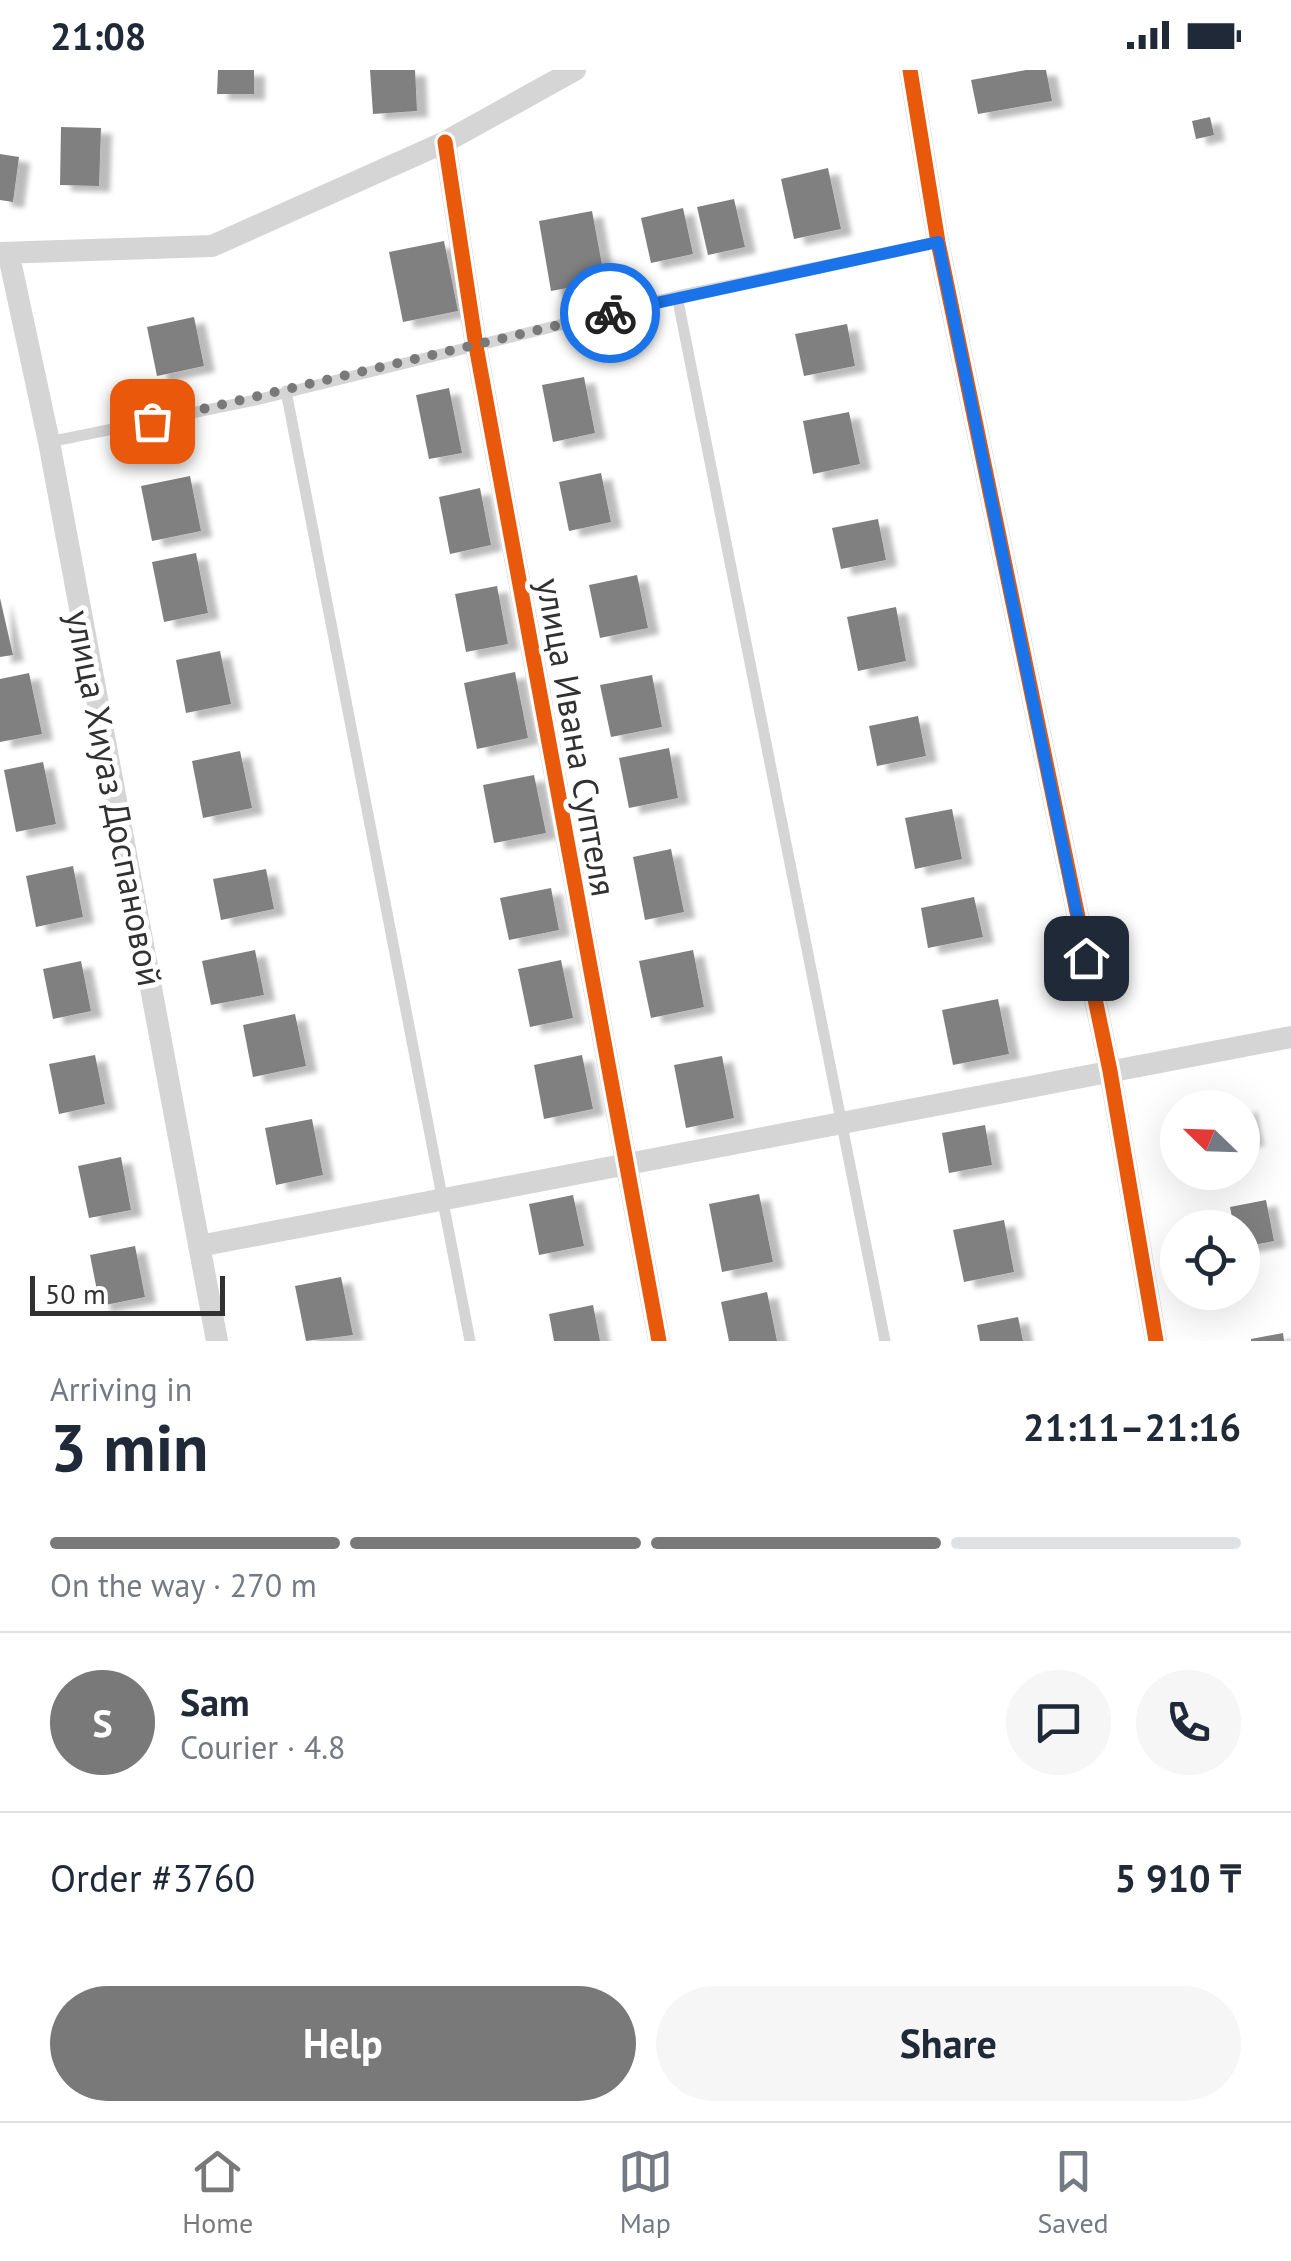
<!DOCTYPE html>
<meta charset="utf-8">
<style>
body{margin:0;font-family:"PT Sans",sans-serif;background:#f6f6f7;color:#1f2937;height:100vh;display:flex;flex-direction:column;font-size:38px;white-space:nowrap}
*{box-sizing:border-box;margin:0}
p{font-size:32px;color:#747a83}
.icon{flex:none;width:55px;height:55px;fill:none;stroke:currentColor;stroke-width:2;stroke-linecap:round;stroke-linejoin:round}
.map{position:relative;height:1271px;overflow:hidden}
.panel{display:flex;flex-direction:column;background:#fff;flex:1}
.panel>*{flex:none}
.needle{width:65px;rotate:293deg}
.tools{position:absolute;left:1160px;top:1020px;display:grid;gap:20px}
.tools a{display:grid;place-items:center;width:100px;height:100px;border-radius:50%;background:#fff;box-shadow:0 10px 40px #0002;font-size:50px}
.scale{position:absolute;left:30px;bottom:25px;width:195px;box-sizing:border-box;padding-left:10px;border:5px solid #313131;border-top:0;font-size:28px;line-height:35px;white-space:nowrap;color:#313131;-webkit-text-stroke:8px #fff;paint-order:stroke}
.pin{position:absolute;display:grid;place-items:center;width:85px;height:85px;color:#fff;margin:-42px;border-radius:20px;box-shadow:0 5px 15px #0006}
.courier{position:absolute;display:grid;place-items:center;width:100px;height:100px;margin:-50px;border:8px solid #1a73e8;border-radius:50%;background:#fff;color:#222;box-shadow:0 2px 12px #0007}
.headline em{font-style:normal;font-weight:800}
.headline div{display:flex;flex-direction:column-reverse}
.headline{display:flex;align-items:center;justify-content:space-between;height:170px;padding:0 50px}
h1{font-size:65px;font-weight:800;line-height:75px}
.bar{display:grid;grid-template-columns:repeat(4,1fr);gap:15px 10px;align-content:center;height:120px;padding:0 50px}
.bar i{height:12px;border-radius:8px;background:#e0e1e3}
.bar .active{background:#797979}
.bar p{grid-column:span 4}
.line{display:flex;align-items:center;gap:25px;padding:0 50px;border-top:2px solid #e0e1e3}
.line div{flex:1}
.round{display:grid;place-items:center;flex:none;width:105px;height:105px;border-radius:52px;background:#f6f6f7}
.button{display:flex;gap:20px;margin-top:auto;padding:20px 50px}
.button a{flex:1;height:115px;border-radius:60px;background:#797979;color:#fff;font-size:40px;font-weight:800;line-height:115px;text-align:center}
.button a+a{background:#f6f6f7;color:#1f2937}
.status{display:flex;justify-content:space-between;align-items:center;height:70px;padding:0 50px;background:#fff;direction:ltr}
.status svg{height:28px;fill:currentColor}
.menu{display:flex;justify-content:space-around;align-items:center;height:140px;border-top:2px solid #e0e1e3;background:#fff;font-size:28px;color:#747a83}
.menu a{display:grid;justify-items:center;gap:5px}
.menu .active{color:#797979}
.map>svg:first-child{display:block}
.building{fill:#808080;filter:url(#shadow)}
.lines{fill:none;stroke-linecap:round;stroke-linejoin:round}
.service{stroke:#d5d5d5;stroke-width:11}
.minor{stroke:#d5d5d5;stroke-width:22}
.cycleway-casing{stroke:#fff;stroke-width:21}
.cycleway{stroke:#e8590c;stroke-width:15}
.done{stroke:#797979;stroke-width:10;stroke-dasharray:0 18}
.route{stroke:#1a73e8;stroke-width:12}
.labels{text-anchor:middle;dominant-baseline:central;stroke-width:10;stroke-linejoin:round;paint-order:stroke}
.street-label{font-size:35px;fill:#313131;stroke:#fff}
</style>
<div class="status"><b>21:08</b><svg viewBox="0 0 49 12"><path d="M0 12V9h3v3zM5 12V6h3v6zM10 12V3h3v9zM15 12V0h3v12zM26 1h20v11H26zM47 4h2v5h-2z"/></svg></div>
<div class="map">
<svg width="1291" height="1271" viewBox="0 0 1291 1271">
<defs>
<filter id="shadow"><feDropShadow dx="11" dy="6" stdDeviation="2.5" flood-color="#0004"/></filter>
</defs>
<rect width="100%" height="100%" fill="#fff"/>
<path class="building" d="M218,0H254V24H217Z
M370,0H415L417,41L373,44Z
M1026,0H1046L1052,31L978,44L971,10Z
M1210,47L1214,65L1196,69L1192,51Z
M61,57L101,58L99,116L60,115Z
M0,84L19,87L13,132L0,130Z
M828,98L841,159L794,169L781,109Z
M734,129L745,177L708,185L697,137Z
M683,138L693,184L651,193L641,148Z
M592,141L605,211L551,221L539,151Z
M444,171L458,241L403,252L389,182Z
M194,247L204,296L157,306L147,257Z
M847,254L855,296L804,306L795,264Z
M584,307L595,363L553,372L542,315Z
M449,318L462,383L429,389L416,325Z
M849,342L860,394L813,404L803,351Z
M601,403L611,452L569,461L559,412Z
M190,406L201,461L152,471L141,416Z
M480,418L491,475L450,484L439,427Z
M878,449L886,490L841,499L832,458Z
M196,483L208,543L164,552L152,492Z
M637,505L648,558L600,568L589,515Z
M497,516L508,574L466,582L455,524Z
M0,528L13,585L0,587Z
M896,537L906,591L858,601L847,547Z
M220,581L231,634L186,643L176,590Z
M515,602L528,668L477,679L464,613Z
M29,603L42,664L0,672V609Z
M652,605L662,657L611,667L600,615Z
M918,646L926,686L877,696L869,656Z
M669,678L678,728L629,738L619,688Z
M240,681L252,738L203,748L192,691Z
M43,692L56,754L16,762L4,700Z
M534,705L546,763L494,773L483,715Z
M952,739L962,789L915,799L905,748Z
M671,779L684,842L645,850L633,787Z
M73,796L83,847L36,857L26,806Z
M266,799L274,839L221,850L213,809Z
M551,818L559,860L509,870L500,828Z
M974,827L983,867L928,878L921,838Z
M255,880L264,925L211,935L202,891Z
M693,880L704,937L651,948L639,891Z
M561,890L573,948L530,957L518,899Z
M81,891L91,941L53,949L43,899Z
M998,929L1009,984L953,995L942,940Z
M295,944L306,996L253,1007L243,955Z
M95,985L105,1034L59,1044L49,994Z
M582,985L593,1039L544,1049L534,995Z
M722,986L734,1048L686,1058L674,995Z
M1246,1036L1253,1070L1242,1072V1037Z
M312,1049L323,1105L276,1115L265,1058Z
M985,1055L992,1095L949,1103L942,1063Z
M121,1087L131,1140L89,1148L78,1096Z
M759,1124L773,1192L722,1202L709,1134Z
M573,1125L584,1176L539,1185L529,1134Z
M1266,1130L1274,1171L1242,1177V1158H1234L1230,1137Z
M1004,1150L1014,1202L964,1212L953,1160Z
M135,1176L145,1227L100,1236L90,1185Z
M341,1207L353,1265L306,1271L295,1216Z
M767,1222L777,1271H729L721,1232Z
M593,1235L600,1271H554L549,1244Z
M1018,1247L1023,1271H980L977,1255Z
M1283,1263L1284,1271H1251V1269Z"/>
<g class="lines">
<path class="service" d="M677,226L885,1271
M286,321L470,1271
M49,372L256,330L677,226L938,172"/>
<path class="minor" d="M910,0L938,172L1110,1001L1156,1271
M445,72L476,276L659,1271
M0,183L212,176L445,72L575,0
M9,186L49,372L217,1271
M199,1176L1291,967"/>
<defs>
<path id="cycleway" d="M910,0L938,172L1110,1001L1156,1271
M445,72L476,276L659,1271"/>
</defs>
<use href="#cycleway" class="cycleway-casing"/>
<use href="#cycleway" class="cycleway"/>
</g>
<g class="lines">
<path class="done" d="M152,351L610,243"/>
<path class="route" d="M610,243L938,172L1086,888"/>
</g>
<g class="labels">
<g class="street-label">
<text transform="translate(577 667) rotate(80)">улица Ивана Суптеля</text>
<text transform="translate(115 728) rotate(79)">улица Хиуаз Доспановой</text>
</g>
</g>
</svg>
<div class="tools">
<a><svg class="needle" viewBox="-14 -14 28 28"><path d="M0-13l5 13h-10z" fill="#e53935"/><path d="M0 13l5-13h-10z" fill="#747a83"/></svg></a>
<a><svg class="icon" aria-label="locate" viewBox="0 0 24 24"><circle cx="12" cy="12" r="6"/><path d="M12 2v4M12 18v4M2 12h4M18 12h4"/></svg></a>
</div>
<div class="scale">50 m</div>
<div class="pin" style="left:152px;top:351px;background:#ea580c"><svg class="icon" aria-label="bag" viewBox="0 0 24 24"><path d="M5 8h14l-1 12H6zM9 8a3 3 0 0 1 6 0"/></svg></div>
<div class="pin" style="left:1086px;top:888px;background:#1f2937"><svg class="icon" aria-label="home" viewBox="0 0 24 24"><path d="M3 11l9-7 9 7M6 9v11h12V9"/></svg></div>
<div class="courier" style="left:610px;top:243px"><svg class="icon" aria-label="bike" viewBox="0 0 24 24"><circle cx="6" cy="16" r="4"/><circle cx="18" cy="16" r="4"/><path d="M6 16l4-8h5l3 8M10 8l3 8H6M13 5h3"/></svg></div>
</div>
<section class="panel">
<div class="headline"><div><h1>3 min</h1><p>Arriving in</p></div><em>21:11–21:16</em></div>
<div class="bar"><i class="active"></i><i class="active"></i><i class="active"></i><i></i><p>On the way · 270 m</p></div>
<div class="line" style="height:180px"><b class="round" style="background:#797979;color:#fff">S</b><div><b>Sam</b><p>Courier · 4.8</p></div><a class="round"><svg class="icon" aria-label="chat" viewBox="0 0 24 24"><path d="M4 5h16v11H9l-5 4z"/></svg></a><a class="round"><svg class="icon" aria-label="phone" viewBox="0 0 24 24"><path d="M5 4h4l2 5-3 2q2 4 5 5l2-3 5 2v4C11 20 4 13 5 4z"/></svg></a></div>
<div class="line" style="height:130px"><div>Order #3760</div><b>5 910 ₸</b></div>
<div class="button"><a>Help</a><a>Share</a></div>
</section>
<nav class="menu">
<a class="active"><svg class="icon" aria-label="home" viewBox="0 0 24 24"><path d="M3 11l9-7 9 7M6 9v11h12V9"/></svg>Home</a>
<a><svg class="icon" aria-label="map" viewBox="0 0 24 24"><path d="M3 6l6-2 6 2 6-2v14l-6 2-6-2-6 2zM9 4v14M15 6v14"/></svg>Map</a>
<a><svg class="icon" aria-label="saved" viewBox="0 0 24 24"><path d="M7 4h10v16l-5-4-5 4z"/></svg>Saved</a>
</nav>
